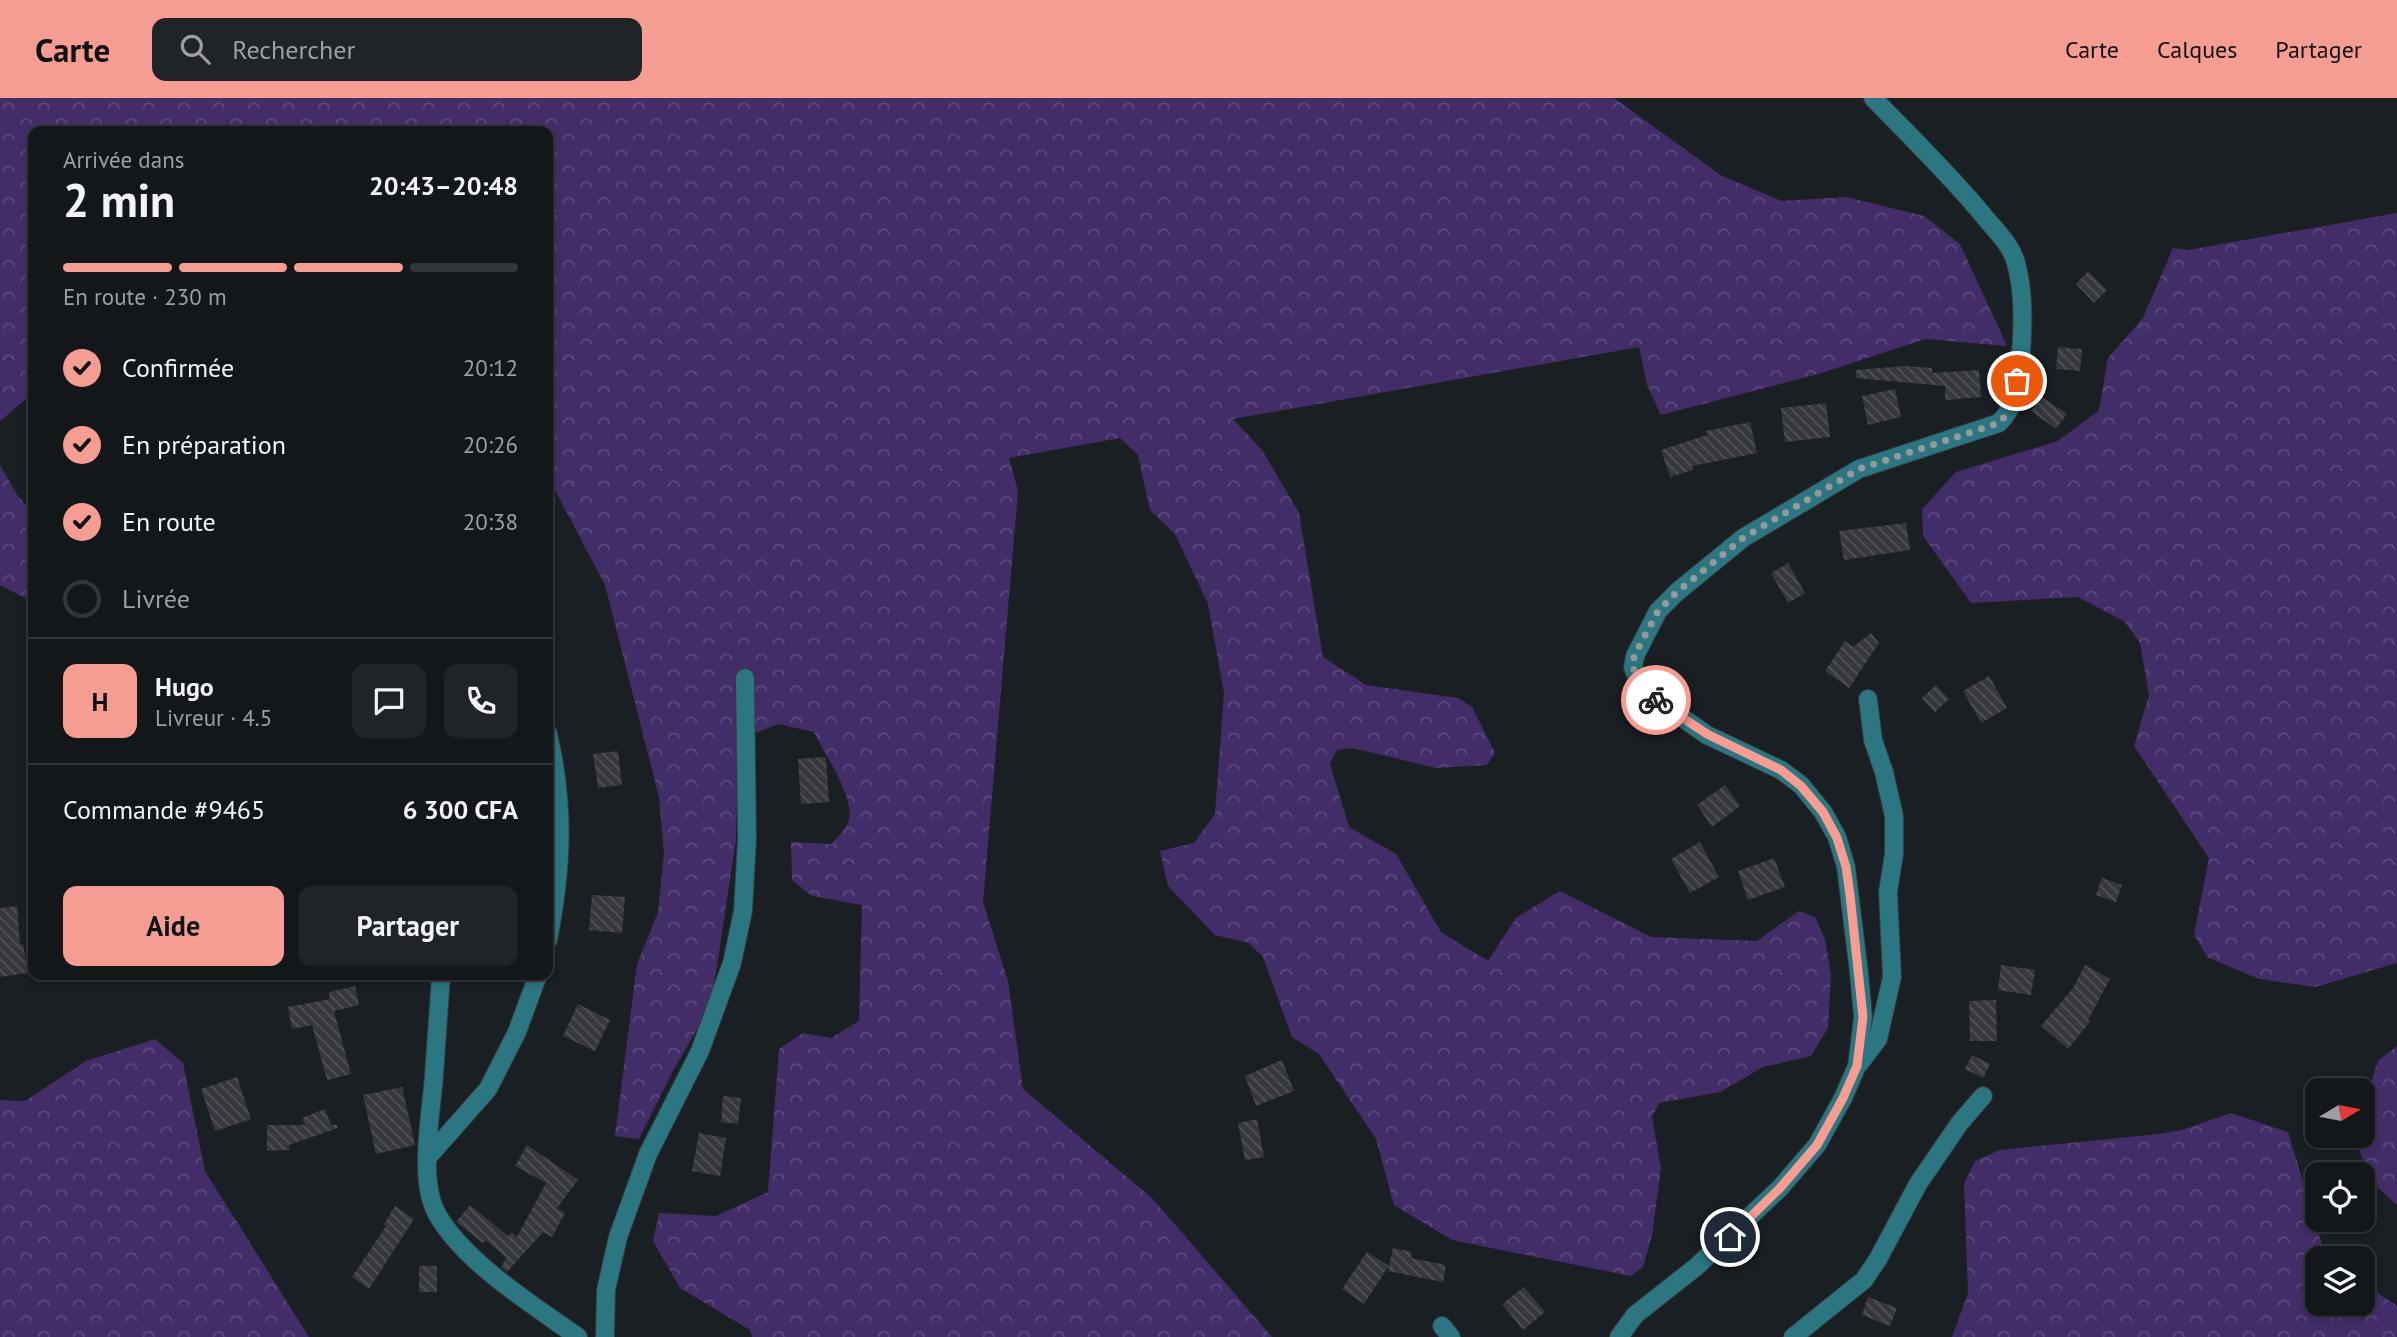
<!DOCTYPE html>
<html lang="fr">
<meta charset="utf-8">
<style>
body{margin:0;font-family:"PT Sans",sans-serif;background:#212427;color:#f1f3f6;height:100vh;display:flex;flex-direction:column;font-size:26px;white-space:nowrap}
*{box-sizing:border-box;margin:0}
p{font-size:23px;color:#9d9fa2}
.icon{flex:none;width:38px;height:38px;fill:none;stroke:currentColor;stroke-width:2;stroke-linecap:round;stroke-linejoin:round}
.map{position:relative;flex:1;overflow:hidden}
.side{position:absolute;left:28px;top:28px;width:525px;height:854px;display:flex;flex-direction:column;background:#14171a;border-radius:14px;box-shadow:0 4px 10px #0003,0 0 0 2px #333639}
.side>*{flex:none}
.needle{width:46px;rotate:80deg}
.fabs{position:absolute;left:2305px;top:980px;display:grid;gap:14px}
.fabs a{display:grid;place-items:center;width:70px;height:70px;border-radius:14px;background:#14171a;box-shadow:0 4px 10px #0003,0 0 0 2px #333639;font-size:35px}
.pin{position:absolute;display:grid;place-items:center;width:60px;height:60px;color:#fff;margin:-30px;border:4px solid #fff;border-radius:50%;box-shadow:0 2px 7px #0007}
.courier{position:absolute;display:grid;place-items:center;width:70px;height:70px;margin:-35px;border:5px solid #f59c93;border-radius:50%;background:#fff;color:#222;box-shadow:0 2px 9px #0007}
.overview em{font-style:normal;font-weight:800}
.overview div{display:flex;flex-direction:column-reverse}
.overview{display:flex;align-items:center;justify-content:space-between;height:119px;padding:0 35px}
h1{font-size:46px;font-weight:800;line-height:52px}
.bar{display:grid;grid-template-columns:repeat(4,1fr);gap:10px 7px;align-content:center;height:84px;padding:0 35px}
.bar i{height:9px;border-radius:5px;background:#333639}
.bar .on{background:#f59c93}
.bar p{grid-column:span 4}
.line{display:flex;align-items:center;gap:18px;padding:0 35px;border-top:2px solid #333639}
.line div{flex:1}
.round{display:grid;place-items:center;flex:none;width:74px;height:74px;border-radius:14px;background:#212427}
ol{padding:0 35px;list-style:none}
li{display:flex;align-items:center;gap:21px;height:77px}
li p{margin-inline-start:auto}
li .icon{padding:7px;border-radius:50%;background:#f59c93;color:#111;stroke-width:4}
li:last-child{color:#9d9fa2}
li i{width:38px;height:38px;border:4px solid #333639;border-radius:50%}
.primary-button{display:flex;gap:14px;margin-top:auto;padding:14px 35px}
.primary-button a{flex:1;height:80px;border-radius:14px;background:#f59c93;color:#111;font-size:28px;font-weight:800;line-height:80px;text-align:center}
.primary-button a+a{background:#212427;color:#f1f3f6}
header{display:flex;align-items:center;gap:42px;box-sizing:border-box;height:98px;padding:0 35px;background:#f59c93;color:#111}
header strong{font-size:33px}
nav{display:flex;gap:38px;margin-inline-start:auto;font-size:24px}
.search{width:490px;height:63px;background:#212427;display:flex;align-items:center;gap:18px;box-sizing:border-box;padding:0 24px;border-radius:14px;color:#9d9fa2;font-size:26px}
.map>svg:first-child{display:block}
.forest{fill:url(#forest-crowns)}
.building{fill:url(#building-back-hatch)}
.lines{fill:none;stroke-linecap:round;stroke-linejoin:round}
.minor-casing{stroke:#34393d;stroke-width:20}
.minor{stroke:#2c7681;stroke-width:18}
.done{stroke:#95999c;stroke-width:7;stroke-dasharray:0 12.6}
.route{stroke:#f59c93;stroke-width:9}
</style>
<header>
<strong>Carte</strong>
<div class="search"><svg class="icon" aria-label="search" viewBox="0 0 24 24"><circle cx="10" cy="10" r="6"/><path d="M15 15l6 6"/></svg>Rechercher</div>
<nav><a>Carte</a><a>Calques</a><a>Partager</a></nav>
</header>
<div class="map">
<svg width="2397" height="1239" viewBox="0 0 2397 1239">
<defs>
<pattern id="forest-crowns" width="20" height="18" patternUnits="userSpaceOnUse" patternTransform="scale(1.75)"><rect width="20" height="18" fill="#422d69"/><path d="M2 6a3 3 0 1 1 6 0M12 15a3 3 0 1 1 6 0" fill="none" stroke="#5d4b7e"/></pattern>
<pattern id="building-back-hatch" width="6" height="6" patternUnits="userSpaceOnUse" patternTransform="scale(1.75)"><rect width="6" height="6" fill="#36383e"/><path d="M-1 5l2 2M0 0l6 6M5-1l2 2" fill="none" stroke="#525459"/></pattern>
</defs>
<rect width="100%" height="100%" fill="#1a1f23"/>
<path class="forest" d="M0,0H1614L1722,78L1782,103L1846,99L1924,118L1960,146L2007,248L1925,241L1822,275L1661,317L1647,287L1639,249L1233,321L1262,352L1299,415L1323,559L1366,587L1458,600L1472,609L1495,655L1487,667L1436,670L1353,650L1337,652L1330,666L1349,729L1396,756L1441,834L1488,863L1516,820L1560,793L1651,839L1757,843L1799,813L1815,819L1825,841L1831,876L1828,930L1811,958L1763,969L1720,994L1659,1005L1652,1019L1661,1070L1652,1137L1643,1169L1631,1178L1452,1142L1394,1107L1376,1041L1319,956L1292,939L1263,859L1249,845L1215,837L1168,788L1160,753L1194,745L1215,716L1224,595L1208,506L1175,436L1150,412L1138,357L1120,340L1009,360L1018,393L983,804L1008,883L1023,991L1153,1101L1272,1239H752L750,1232L680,1190L653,1143L659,1115L716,1118L768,1094L779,951L803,935L831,940L859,923L862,807L812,798L792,782L791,744L832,746C836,740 846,732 848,724C857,701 824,656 814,634L778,626L753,636L738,662L736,742L711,907L673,973L639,1041L615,1038L637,866L658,814L664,756L659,699L605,487L548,379V33H33V295L0,323Z
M2397,115V865L2315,889L2259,881L2207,859L2194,836L2209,760L2134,648L2149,597L2140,545L2125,524L2078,499L1971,505L1923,438L1922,411L1956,374L2058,343L2099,312L2108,260L2143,220L2173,150L2188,152Z
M0,367L18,398L33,415V504L0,487Z
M155,941L183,965L205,1073L309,1239H0V1002L25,1003L86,963Z
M2397,948V1107L2373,1085L2353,1038H2362L2363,1008L2378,963Z
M2231,1015L2288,1034L2326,1160H2317V1206H2362L2363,1185L2397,1208V1239H1952L1968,1195L1964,1086L1975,1063L2000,1052L2158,1036L2182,1032Z"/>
<path class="building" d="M2088,173L2107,192L2094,205L2076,186Z
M2058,249L2082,251L2080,273L2056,271Z
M1904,268L1932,270V275L1979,272L1981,299L1945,302V288L1856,280V272Z
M1895,291L1901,319L1868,327L1862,298Z
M2042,299L2067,316L2056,331L2031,313Z
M1826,305L1830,339L1785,344L1781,310Z
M1750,324L1757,355L1692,368L1693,372L1670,379L1661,352L1707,337L1706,333Z
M1906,425L1910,452L1844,462L1839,433Z
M1788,465L1805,495L1788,505L1771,475Z
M1871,535L1879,545L1849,590L1825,573L1845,543L1853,549Z
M1989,578L2007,610L1981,625L1963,593Z
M1936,587L1949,601L1935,614L1922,600Z
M618,653L622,687L598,690L593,656Z
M826,659L829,704L801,706L798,661Z
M1725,687L1740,708L1712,729L1697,707Z
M1700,744L1719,779L1690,795L1671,761Z
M1774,760L1785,789L1748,802L1738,773Z
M2102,780L2122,787L2116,804L2096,797Z
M592,797L625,799L622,835L589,832Z
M17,808L20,847L23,846L28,875L0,879V810Z
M2001,867L2035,872L2031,897L1998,892Z
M2085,867L2110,881L2088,922L2090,924L2068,951L2041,928L2073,890Z
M355,888L359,907L334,913L351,976L327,982L312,927L292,931L288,909L330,901L329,894Z
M1996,902L1997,943H1970L1969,903Z
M578,906L610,922L595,953L563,938Z
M1972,957L1990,966L1983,980L1965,971Z
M1282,962L1294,993L1256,1008L1245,978Z
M237,979L251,1021L215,1033L201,991Z
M402,989L415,1047L376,1056L363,997Z
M723,998L741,1000L738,1026L721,1024Z
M325,1011L331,1027H337L338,1030L289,1047V1052L267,1053V1027H305L302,1020Z
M1257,1021L1264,1059L1245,1062L1238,1025Z
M699,1035L726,1040L720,1078L692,1073Z
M527,1047L578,1082L557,1110L565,1115L552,1139L543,1134L507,1174L501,1169L506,1160L486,1142L483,1145L456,1124L470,1107L508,1138L512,1134L517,1139L546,1085L515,1068Z
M395,1108L414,1121L369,1191L352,1179L386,1128L384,1126Z
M1393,1150L1412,1154L1411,1160L1446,1167L1443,1184L1388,1173Z
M1367,1154L1389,1168L1364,1206L1342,1191Z
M419,1168H437V1194H419Z
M1524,1189L1545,1214L1523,1232L1502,1206Z
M1868,1199L1897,1210L1890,1228L1862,1217Z"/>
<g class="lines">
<defs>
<path id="minor" d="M548,636C565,709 562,770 548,842
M441,877C439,911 436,945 434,978C431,1017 418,1082 437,1116C464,1164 533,1207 578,1239
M1859,966L1878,941L1892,879L1888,794L1894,756V718L1884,674L1873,642L1868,601
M428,1059L488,991L517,934L538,877
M1442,1228L1451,1239
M605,1239L606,1192L618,1139L648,1056L700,953L732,865L743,813L747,741L745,580
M1619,1239L1635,1217L1696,1169L1780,1090L1817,1047L1843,1000L1857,968L1863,919L1859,875L1846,769L1837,739L1823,714L1801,687L1781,672L1707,637L1651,598L1637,580L1633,569L1635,558L1658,513L1677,494L1743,440L1859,371L1999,325C2017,308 2020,279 2021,255C2023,226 2024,194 2016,165C2011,146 1995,132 1983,117C1949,76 1910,38 1873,0
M1793,1239L1864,1182L1878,1161L1918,1086L1959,1026L1983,998"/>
</defs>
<use href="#minor" class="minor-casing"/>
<use href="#minor" class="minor"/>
</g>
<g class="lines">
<path class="done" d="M1656,602L1637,580L1633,569L1634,558L1658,513L1677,494L1743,440L1859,371L1999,325C2012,312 2014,300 2017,283"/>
<path class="route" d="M1656,602L1707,636L1781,672L1801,688L1823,714L1837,740L1846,769L1850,797L1863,919L1857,968L1843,1000L1817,1047L1780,1090L1730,1139"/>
</g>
</svg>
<div class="fabs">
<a><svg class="needle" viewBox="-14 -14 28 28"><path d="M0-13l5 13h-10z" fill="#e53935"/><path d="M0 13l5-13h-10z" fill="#9d9fa2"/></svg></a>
<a><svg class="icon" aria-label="locate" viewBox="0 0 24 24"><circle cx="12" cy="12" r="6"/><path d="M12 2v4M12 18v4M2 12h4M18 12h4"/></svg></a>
<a><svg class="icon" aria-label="layers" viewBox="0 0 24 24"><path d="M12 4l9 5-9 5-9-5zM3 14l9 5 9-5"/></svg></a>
</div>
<div class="pin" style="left:2017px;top:283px;background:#ea580c"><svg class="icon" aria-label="bag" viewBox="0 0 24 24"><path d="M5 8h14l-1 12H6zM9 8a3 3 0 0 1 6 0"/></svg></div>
<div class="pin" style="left:1730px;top:1139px;background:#1f2937"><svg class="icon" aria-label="home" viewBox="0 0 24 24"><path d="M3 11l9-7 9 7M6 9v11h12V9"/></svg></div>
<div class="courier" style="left:1656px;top:602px"><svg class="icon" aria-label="bike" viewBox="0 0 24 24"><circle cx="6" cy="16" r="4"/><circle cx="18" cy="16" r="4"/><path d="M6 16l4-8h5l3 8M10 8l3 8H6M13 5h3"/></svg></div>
<section class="side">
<div class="overview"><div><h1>2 min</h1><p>Arrivée dans</p></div><em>20:43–20:48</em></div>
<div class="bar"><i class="on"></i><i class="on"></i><i class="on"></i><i></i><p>En route · 230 m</p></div>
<ol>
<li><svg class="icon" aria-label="check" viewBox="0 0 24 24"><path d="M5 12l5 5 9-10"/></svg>Confirmée<p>20:12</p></li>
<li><svg class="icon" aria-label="check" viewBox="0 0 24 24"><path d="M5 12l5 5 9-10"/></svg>En préparation<p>20:26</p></li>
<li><svg class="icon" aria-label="check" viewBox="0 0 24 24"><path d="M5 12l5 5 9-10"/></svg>En route<p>20:38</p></li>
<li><i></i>Livrée</li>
</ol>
<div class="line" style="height:126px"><b class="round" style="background:#f59c93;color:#111">H</b><div><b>Hugo</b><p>Livreur · 4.5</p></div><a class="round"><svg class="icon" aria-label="chat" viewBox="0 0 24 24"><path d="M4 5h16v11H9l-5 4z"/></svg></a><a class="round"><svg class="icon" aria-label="phone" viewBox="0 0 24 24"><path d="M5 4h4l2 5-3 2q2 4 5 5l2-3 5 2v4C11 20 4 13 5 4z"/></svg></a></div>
<div class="line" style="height:91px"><div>Commande #9465</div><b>6 300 CFA</b></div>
<div class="primary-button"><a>Aide</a><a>Partager</a></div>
</section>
</div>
